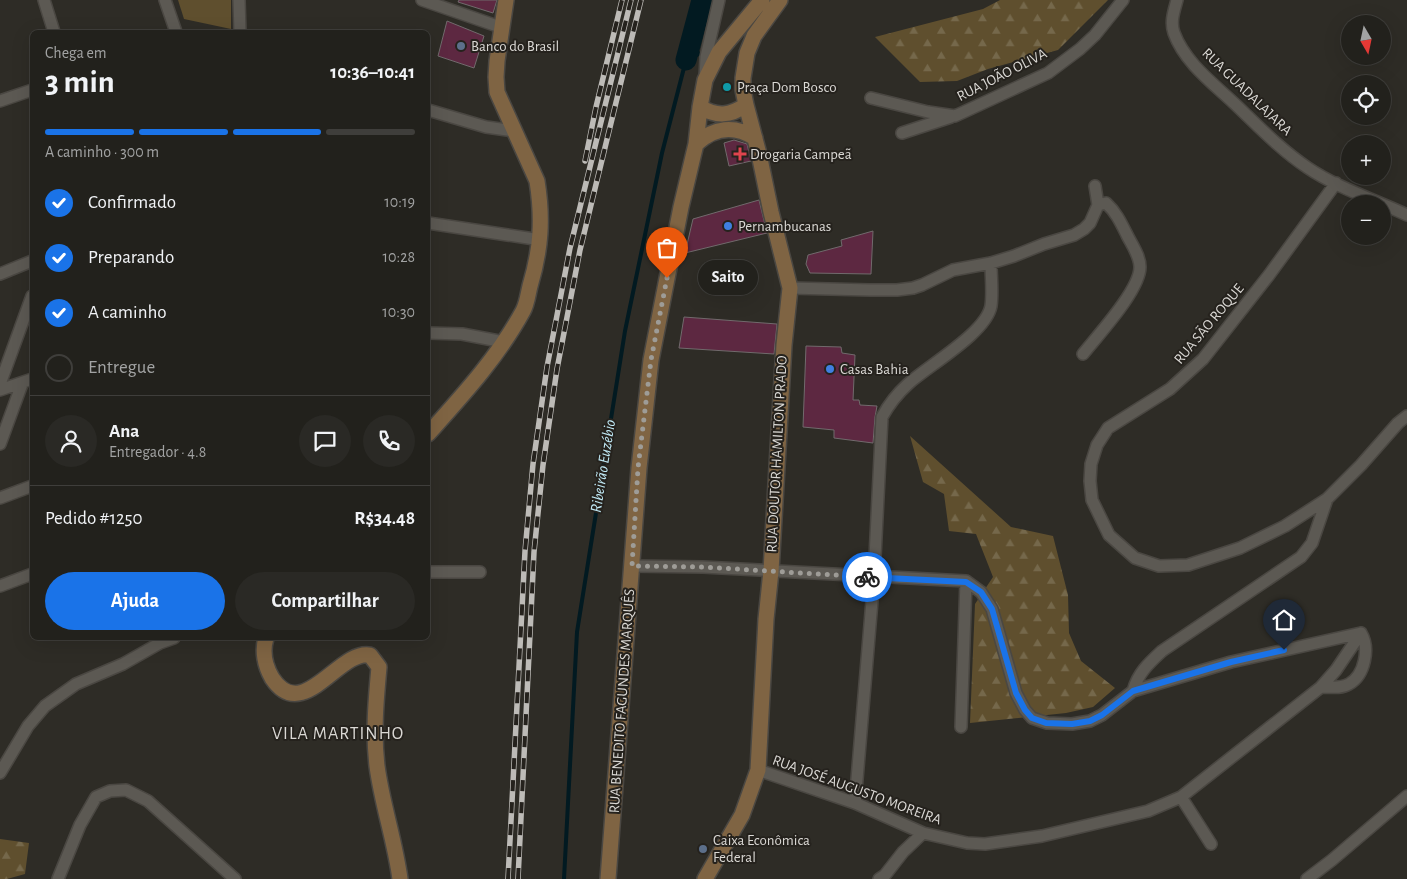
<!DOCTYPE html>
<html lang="pt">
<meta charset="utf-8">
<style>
body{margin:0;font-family:"Alegreya Sans",sans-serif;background:#2a2925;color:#f1f3f6;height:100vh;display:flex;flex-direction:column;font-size:19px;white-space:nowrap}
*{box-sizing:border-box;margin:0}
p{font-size:16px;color:#a2a3a3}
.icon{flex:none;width:28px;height:28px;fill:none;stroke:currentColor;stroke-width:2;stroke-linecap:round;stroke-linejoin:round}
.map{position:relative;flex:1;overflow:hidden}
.side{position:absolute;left:30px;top:30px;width:400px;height:610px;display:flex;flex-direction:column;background:#22211c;border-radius:8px;box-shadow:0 5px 20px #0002,0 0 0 1px #3f3e3b}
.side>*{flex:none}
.needle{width:32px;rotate:171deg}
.controls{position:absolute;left:1341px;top:15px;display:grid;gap:10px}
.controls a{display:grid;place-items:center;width:50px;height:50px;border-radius:50%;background:#22211c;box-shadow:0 5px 20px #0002,0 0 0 1px #3f3e3b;font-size:25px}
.pin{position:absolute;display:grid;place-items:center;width:42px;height:42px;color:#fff;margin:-51px -21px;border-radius:50% 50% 50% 0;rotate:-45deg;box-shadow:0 0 5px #0007}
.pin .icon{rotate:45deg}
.courier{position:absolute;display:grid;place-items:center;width:50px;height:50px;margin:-25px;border:4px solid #1a73e8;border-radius:50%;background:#fff;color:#222;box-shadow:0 1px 6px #0007}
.bubble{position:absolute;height:35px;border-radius:18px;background:#22211c;box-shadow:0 5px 20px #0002,0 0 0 1px #3f3e3b;font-size:16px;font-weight:700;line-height:35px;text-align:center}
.summary em{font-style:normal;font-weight:700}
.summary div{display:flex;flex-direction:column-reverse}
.summary{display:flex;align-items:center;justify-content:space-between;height:85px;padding:0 15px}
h1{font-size:32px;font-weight:700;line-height:38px}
.bar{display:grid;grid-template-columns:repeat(4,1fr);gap:8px 5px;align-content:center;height:60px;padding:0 15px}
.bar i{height:6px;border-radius:4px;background:#3f3e3b}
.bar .on{background:#1a73e8}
.bar p{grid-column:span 4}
.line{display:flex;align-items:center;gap:12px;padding:0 15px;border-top:1px solid #3f3e3b}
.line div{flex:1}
.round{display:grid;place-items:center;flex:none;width:52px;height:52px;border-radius:26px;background:#2a2925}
ol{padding:0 15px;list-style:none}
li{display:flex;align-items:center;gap:15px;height:55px}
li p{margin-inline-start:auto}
li .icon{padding:5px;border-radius:50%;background:#1a73e8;color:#fff;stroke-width:4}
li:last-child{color:#a2a3a3}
li i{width:28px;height:28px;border:2px solid #3f3e3b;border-radius:50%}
.cta{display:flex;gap:10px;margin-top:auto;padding:10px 15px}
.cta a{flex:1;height:58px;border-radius:30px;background:#1a73e8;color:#fff;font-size:20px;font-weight:700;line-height:58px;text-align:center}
.cta a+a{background:#2a2925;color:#f1f3f6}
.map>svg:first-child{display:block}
.forest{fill:url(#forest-firs)}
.park{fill:#5f4f2e}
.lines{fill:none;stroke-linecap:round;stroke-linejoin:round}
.stream{stroke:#021a21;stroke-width:4}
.river{stroke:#021a21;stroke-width:21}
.building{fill:#5d2841;stroke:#716a6c}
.minor-casing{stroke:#4a4742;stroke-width:14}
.secondary-casing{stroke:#4a4742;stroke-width:18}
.minor{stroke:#5c5953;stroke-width:11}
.secondary{stroke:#7f6443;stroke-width:15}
.rail-casing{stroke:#bdbbb7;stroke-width:5.5}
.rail{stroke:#25221d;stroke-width:4;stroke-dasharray:11;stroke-linecap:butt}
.done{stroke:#9e9c97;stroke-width:5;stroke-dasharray:0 9}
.route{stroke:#1a73e8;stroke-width:6}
.service-dot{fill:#5c6f8a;stroke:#25221d;stroke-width:2}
.culture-dot{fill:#0f9aa8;stroke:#25221d;stroke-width:2}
.health-dot{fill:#e0444e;stroke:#25221d;stroke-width:2}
.shop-dot{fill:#3f7fe0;stroke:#25221d;stroke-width:2}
.labels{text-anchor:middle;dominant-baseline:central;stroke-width:4;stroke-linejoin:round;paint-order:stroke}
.poi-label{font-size:15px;fill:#dad8d4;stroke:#25221d;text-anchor:start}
.street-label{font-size:15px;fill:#dad8d4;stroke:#25221d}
.water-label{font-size:16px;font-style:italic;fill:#c1eaf6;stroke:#25221d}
.quarter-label{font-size:18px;letter-spacing:1px;fill:#dad8d4;stroke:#25221d}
</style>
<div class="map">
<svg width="1407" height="879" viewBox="0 0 1407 879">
<defs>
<pattern id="forest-firs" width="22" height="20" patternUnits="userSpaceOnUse" patternTransform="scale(1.25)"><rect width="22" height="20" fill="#5f4f2e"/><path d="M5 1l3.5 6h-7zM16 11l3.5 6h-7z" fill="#75684b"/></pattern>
</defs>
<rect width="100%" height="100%" fill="#2e2c26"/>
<path class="forest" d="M1000,0H1108L1058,50L988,69L957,81L920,82L875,37L983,9Z
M910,436L1011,527L1053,536L1068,595L1069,633L1081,661L1115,688L1093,707L1066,713L970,723L975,604L993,577L976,534L949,531L944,494L923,482Z
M0,839L29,843L25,874L7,879H0Z"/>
<path class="park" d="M178,0H231V29L184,19Z"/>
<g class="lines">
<path class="stream" d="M564,879L577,632L625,331L662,153L686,60L701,53"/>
<path class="river" d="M686,60L702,0"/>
</g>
<path class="building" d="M459,0H497L493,13L458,2Z
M447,21L484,36L474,68L438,56Z
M734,140L747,144L751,161L729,166L724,143Z
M759,200L767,233L685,253L693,219Z
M873,231L871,274L810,273L806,264L808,255L842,246L841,240Z
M684,317L777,324L774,354L679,348Z
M806,346L841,347L842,353L855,355L853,400H859L860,405L877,406L875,417L873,443L834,438V430L803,427Z"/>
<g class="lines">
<defs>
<path id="minor" d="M44,0L54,32
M165,0L176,32
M239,0L240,32
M422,0L503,28
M1177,0C1174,11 1170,22 1174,33C1185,63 1214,84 1236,105C1259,127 1281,150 1308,168C1336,187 1375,200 1407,215
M705,77L706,57L719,0
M871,98L928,112L955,116L1048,73L1080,49L1095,35L1123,0
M0,101L32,90
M428,110L486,127L514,131
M902,133L951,117
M1336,183L1269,275L1203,359L1170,389L1108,428L1097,445L1091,464L1090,481L1092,500L1109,535L1135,558L1159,566L1188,565L1240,548L1285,526L1327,499L1361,465L1398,423L1407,416
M428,223L541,240
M0,274L32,261
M790,288L870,290H897L913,288L922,285L953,270L991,263L1014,256L1044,244L1074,235L1084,229L1090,223L1098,205L1095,186
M428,333L462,334L504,342
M1083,354C1098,335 1140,290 1140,267C1140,256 1132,245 1127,235C1121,223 1116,212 1106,203L1098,205
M0,384L32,296
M0,390L32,379
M0,444L22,384
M0,498L32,486
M632,566L703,567L966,581
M428,572H480
M966,581L981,592L992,609L1016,693L1025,710L1032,718L1047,723L1072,724L1090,721L1102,715L1133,691L1231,662L1361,633
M0,586L32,574
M1321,687C1330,687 1341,689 1349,684C1365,675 1370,648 1361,633
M1133,691C1138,673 1149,663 1162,651L1301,557L1312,543L1327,499
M961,727L966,581
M758,770L855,803L923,833L967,843L985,844L1042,836L1148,811L1181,797L1321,687L1336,670L1361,633
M0,773L28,726L45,706L76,684L123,664L160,643L174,638
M1181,797L1211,844
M855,803L874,577L882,417C889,404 897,394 908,384C929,365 986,333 991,306C993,292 991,277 991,263
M58,879L80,825L96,797L110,791L126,790L148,801L235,879
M879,879L885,875L903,852L923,833
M1307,879L1332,860L1407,796"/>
<path id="secondary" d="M700,107C717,117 730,116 746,105
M696,144C714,127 735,125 755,138
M428,434C462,396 498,357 523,311C527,304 528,294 530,286C541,249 543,219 537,181L497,92L496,77L497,61L506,0
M266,638C262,651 265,666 272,678C303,725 339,649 370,655L379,667C376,700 373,733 377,766C382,804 395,841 400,879
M608,879L639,468L651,360L681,207L696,144L700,107L705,80L719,52L762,0
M705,879L742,815L758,770L766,619L771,571L784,345L790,288L771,212L759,154L746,105L743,90V78L747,53L754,36L780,0"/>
</defs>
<use href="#minor" class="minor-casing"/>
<use href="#secondary" class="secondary-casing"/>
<use href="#minor" class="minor"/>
<use href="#secondary" class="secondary"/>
<defs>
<path id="rail" d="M585,161L596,107L622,0
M508,879L525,551L533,464L547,367L570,248L631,0
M518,879L534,552L543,465L557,369L580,250L641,0"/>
</defs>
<use href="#rail" class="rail-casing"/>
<use href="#rail" class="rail"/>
</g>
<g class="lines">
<path class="done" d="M667,278L651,360L638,468L632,566L703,567L867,577"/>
<path class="route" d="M867,577L966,582L981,592L992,609L1016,693L1025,710L1032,718L1046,723L1072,724L1090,721L1102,715L1133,691L1231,662L1284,650"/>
</g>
<g class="service-dot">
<circle cx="461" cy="46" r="5"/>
<circle cx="703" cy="849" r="5"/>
</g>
<circle class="culture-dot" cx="727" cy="87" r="5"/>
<path class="health-dot" d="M737.5 146.5h5v5h5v5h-5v5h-5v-5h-5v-5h5z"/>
<g class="shop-dot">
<circle cx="728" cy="226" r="5"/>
<circle cx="830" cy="369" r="5"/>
</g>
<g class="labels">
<g class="poi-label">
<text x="471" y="46">Banco do Brasil</text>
<text x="737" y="87">Praça Dom Bosco</text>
<text x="750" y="154">Drogaria Campeã</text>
<text x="738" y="226">Pernambucanas</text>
<text x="840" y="369">Casas Bahia</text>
<text x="713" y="840">Caixa Econômica<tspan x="713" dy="17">Federal</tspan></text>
</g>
<g class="street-label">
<text transform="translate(1002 75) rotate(-27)">RUA JOÃO OLIVA</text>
<text transform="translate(1247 92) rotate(44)">RUA GUADALAJARA</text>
<text transform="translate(1209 324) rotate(-50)">RUA SÃO ROQUE</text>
<text transform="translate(777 454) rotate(-87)">RUA DOUTOR HAMILTON PRADO</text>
<text transform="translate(622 701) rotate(-86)">RUA BENEDITO FAGUNDES MARQUÊS</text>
<text transform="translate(857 790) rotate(20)">RUA JOSÉ AUGUSTO MOREIRA</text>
</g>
<g class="water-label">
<text transform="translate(603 466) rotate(-81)">Ribeirão Euzébio</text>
</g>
<g class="quarter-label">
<text x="338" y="734">VILA MARTINHO</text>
</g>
</g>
</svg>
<div class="controls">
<a><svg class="needle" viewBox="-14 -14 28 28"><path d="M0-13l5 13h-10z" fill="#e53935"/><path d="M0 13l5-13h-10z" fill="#a2a3a3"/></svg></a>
<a><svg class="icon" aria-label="locate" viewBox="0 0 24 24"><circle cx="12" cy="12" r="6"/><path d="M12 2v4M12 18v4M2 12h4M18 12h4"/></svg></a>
<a>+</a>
<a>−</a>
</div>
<div class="pin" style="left:667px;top:278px;background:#ea580c"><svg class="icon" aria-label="bag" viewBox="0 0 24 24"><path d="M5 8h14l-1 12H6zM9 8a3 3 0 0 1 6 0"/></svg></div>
<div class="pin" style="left:1284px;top:650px;background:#1f2937"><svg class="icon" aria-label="home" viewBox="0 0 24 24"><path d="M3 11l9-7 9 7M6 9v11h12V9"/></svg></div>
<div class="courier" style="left:867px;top:577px"><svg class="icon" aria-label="bike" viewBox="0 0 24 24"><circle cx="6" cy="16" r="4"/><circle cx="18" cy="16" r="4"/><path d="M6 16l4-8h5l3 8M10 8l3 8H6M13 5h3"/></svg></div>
<div class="bubble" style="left:698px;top:260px;width:60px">Saito</div>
<section class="side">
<div class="summary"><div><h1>3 min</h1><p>Chega em</p></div><em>10:36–10:41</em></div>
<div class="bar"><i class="on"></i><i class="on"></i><i class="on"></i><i></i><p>A caminho · 300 m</p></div>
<ol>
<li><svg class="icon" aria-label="check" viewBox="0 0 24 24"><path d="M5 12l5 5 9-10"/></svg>Confirmado<p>10:19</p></li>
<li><svg class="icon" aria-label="check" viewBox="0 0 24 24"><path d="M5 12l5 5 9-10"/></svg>Preparando<p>10:28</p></li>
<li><svg class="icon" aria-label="check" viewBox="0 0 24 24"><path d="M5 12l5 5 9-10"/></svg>A caminho<p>10:30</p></li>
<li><i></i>Entregue</li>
</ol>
<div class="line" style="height:90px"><a class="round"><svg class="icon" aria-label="person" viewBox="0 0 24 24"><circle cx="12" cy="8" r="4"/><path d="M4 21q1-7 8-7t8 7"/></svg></a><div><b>Ana</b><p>Entregador · 4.8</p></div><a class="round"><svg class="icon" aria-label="chat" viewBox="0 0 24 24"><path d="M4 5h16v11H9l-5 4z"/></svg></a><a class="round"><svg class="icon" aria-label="phone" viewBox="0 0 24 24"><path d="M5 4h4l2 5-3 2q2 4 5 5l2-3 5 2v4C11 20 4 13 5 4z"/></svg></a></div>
<div class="line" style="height:65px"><div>Pedido #1250</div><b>R$34.48</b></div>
<div class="cta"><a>Ajuda</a><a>Compartilhar</a></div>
</section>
</div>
